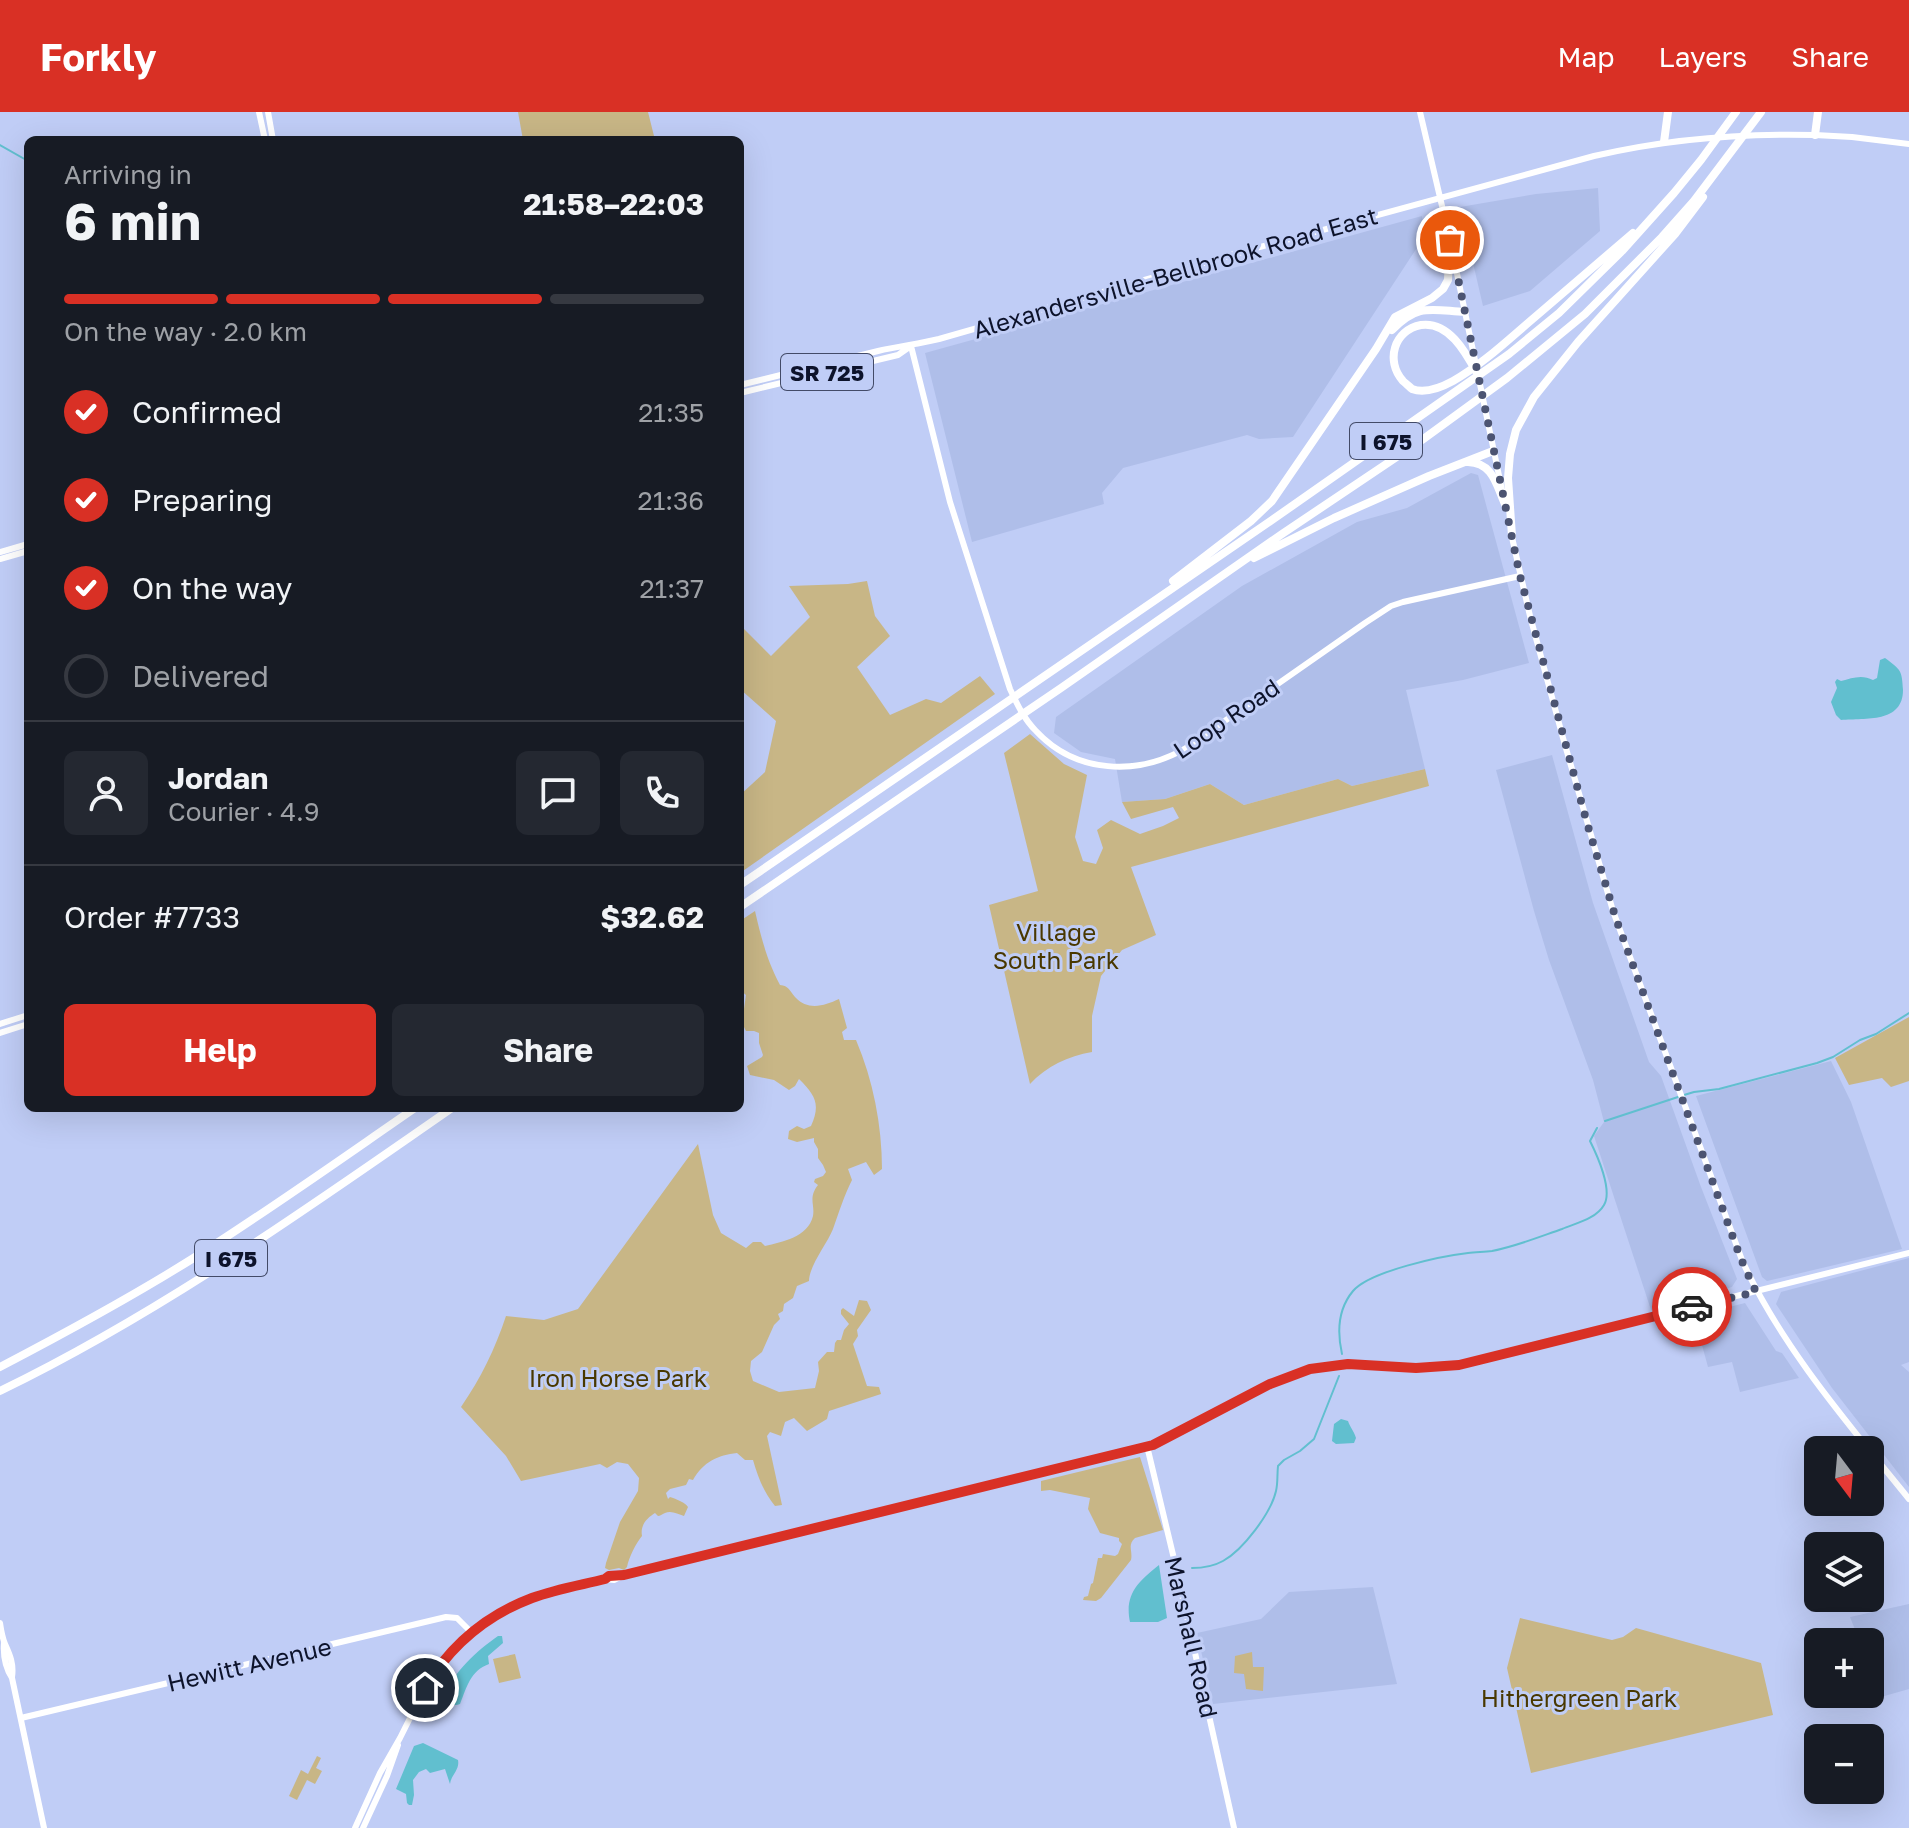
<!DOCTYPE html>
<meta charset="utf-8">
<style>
body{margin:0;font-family:"Golos Text",sans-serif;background:#242831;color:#f1f3f6;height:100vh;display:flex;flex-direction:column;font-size:30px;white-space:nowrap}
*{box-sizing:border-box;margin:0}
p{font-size:26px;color:#9ea1a6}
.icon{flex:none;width:44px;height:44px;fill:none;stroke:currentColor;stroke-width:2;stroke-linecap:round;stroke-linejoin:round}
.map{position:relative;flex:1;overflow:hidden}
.drawer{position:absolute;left:24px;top:24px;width:720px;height:976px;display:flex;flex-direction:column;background:#171b24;border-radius:12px;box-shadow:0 8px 32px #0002}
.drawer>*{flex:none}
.needle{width:52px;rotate:164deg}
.buttons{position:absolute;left:1804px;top:1324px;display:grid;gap:16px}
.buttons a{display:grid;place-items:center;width:80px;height:80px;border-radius:12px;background:#171b24;box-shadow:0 8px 32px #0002;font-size:40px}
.pin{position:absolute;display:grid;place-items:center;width:68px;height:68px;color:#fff;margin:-34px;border:4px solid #fff;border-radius:50%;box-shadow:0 2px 8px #0007}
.courier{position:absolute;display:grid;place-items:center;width:80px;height:80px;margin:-40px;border:6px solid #d93025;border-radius:50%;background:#fff;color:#222;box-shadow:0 2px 10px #0007}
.headline em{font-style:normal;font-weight:700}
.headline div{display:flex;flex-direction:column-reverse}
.headline{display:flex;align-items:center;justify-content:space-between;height:136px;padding:0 40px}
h1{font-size:52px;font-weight:700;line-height:60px}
.bar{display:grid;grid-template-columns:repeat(4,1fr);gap:12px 8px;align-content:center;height:96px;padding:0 40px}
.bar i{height:10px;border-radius:6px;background:#363941}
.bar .selected{background:#d93025}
.bar p{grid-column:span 4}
.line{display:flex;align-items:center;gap:20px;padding:0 40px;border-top:2px solid #363941}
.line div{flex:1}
.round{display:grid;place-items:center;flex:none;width:84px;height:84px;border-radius:12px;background:#242831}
ol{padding:0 40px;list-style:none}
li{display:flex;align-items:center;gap:24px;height:88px}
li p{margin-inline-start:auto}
li .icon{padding:8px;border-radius:50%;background:#d93025;color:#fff;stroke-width:4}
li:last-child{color:#9ea1a6}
li i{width:44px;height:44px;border:4px solid #363941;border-radius:50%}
.button{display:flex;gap:16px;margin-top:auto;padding:16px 40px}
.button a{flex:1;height:92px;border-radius:12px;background:#d93025;color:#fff;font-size:32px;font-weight:700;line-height:92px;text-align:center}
.button a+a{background:#242831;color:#f1f3f6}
header{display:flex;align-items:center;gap:48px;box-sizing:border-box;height:112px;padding:0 40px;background:#d93025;color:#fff}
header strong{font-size:38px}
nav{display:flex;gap:44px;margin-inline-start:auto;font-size:28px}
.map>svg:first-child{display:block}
.built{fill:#afbee9}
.green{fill:#c8b686}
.water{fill:#61bfcf}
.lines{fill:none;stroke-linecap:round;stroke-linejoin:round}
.stream{stroke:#61bfcf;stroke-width:2}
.secondary{stroke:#fff;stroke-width:6}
.primary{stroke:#fff;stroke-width:6}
.highway{stroke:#fff;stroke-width:8}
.done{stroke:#4c5472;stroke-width:8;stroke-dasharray:0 14.4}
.route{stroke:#d93025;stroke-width:10}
.labels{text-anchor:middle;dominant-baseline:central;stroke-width:6;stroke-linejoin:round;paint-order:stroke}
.shield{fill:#c0cdf6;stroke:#434b68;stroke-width:2}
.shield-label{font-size:22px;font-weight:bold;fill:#0d132b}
.street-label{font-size:24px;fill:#0d132b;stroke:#c0cdf6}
.park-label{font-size:24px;fill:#493800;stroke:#c0cdf6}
</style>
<header>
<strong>Forkly</strong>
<nav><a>Map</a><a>Layers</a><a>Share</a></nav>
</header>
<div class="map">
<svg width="1909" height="1716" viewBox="0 0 1909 1716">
<rect width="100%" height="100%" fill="#c0cdf6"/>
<path class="built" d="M1598,76L1600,119L1530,179L1483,194L1460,95L1536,82Z
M1422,104L1424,125L1293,325L1259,327L1247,323L1123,356L1102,381L1104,392L972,430L925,241Z
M1471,361L1478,363L1529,551L1463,568L1406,578L1425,657L1352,674L1338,667L1244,693L1210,672L1165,687L1122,690L1115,647L1081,640L1054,621L1056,605L1242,474L1357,410L1407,396Z
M1552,643L1593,791L1649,950L1661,964L1701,1075L1737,1167L1732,1175L1651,1198L1594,1024L1604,1010L1593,968L1549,848L1534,799L1496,658Z
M1831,949L1851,990L1902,1137L1767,1169L1762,1165L1696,984Z
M1909,1146V1250L1901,1253L1909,1260V1375L1832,1276L1776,1192L1781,1180Z
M1745,1191L1776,1239L1782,1241L1799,1266L1740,1280L1732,1250L1708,1255L1694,1204Z
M1373,1475L1397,1572L1213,1592L1197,1521L1261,1507L1289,1480Z
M1909,1492V1577L1881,1585L1870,1556V1530H1860L1850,1505Z"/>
<path class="green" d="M518,0H648L655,28H523Z
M867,469L875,504L890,524L857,555L890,603L926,587L941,591L980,564L995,582L740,761V683L765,660L776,609L740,577V513L771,544L810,505L789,474L848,472Z
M1030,622L1064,652L1087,663L1075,725L1083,749L1096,752L1103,736L1097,718L1111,708L1140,722L1163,714L1179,706L1173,695L1131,707L1122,690L1165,687L1210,672L1244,693L1338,667L1352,674L1425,657L1429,674L1131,755L1156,823L1122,838L1101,864L1092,904V940C1068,944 1047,954 1030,972L989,793L1038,779L1004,641Z
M755,799C761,825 767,849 780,873C789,874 789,878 795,885C808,899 824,894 839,887L847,916L842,920L844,928H856C873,968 882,1013 882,1057L874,1063L866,1050L848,1057L852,1068C844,1084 839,1100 833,1117C827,1132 809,1154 809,1169L797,1174L793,1186L784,1192L783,1199L778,1202L780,1207L774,1213L762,1240L751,1249L750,1259L753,1269L779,1280L815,1276L819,1259L818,1250L827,1240H834L835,1231L837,1228H841L844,1218L849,1212L841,1202V1198L843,1196L854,1204L859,1188L867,1189L871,1198L857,1218L858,1224L853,1232L867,1274L879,1275L881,1282L829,1299L827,1307L807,1319L794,1306L785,1310L781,1324L770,1320L767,1324L782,1393L775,1394C763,1379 758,1365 753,1348H745L737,1341C718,1343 703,1350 693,1368L689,1367L686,1373L670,1377L666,1381L668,1387L670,1385C676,1387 686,1391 688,1395L684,1404C678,1402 671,1398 665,1401C662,1402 660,1404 658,1404L655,1401C647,1406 640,1413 642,1424C636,1431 629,1445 627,1455L624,1458L619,1456L609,1458L605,1456L606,1451L620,1410L638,1379L639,1366L628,1352L617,1350L607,1356L600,1352L521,1369L506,1344L461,1295C481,1266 495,1237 506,1204L544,1208L578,1197L698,1032L713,1103L721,1121L746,1136L753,1130H761L765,1134C782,1130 808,1125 813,1104C815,1092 808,1086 818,1073L814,1070L815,1067L823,1064L826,1060L823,1053L818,1046V1037L814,1030V1026L797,1030L788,1027L789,1019L797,1014L804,1017L811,1014C821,992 815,983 799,967L795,974L789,978L774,968L750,963L747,954L762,945L763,943L759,931V921L754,919H746L742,911L746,883L740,878V809Z
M1909,905V969L1891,975L1882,966L1849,973L1835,946Z
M1140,1345L1163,1418L1135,1426C1127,1433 1133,1439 1131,1448L1101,1486L1096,1489L1083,1488L1084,1485L1088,1484L1091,1472L1093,1471L1098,1446H1102L1103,1442L1115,1444L1118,1442L1122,1432L1119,1429V1426L1100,1421L1088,1397L1090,1386L1050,1378L1041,1379V1369Z
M1520,1506L1612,1528L1623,1525L1636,1516L1761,1551L1773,1603L1531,1661L1507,1556Z
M1252,1540L1253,1555H1264L1263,1579L1246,1577L1244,1562L1234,1561L1235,1544Z
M515,1542L521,1566L499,1571L493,1547Z
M317,1644L321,1646L316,1656L322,1659L315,1672L307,1668L297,1688L289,1684L301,1658L308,1662Z"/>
<path class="water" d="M1885,546C1901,558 1902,558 1903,578C1903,611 1866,606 1841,608L1836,603L1831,590L1837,576L1835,570L1837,567L1841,569C1852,566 1862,562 1873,568L1877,566L1880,548Z
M1341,1307L1348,1309C1350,1315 1354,1319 1356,1326L1354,1331L1336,1332L1332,1329L1334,1312Z
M1159,1453L1167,1506L1158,1510H1130C1124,1482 1139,1469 1159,1453Z
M498,1524H502L503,1531L488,1544L489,1552C470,1559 467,1575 460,1592C453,1595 449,1591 445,1586C451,1561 478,1538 498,1524Z
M423,1631L458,1648C460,1658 451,1663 450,1672L445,1657L430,1661L426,1657L419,1660L413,1668L414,1683L412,1693H409L407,1691L406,1682L396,1677L414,1634Z"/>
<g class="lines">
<path class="stream" d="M0,33L28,49
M1684,983L1694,980L1719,977L1817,951L1833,945L1860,928L1876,922L1909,901
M1605,1009L1678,985
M1342,1242C1337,1220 1338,1197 1353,1179C1370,1159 1442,1144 1468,1141C1476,1140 1484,1140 1492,1139C1517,1134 1539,1125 1562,1117C1576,1111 1596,1107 1604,1093C1613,1078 1597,1043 1590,1029L1597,1016
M1192,1456C1202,1456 1214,1454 1223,1449C1243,1438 1271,1401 1276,1379C1278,1371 1277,1363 1278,1354L1284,1348L1300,1339L1314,1327L1339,1264"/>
<path class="secondary" d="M259,0L265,28
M268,0L273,28
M1815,23L1852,25L1909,32
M911,234L950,390L1010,577C1017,592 1024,607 1036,619C1076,662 1138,664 1186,636L1365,511L1391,494L1403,490L1520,464
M0,912L28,903
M0,921L28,912
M1147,1334L1175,1451L1234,1716
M605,1467L609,1464L624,1463L1153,1333L1270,1272L1310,1257L1348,1252L1416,1256L1459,1253L1909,1141
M0,1511C1,1518 2,1525 5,1532C10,1543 14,1552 12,1565
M4,1531C3,1544 5,1555 12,1566L44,1716
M21,1606L446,1505L457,1506L472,1521
M355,1716L380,1661L400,1626L425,1576L439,1553L457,1533L492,1506L523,1490L542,1483L605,1467L614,1468L624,1463
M363,1716L387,1664L398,1633"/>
<path class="primary" d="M1420,0L1450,128L1502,378
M740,273C786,262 832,250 878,239C899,234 919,232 939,227L1238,141L1594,44C1667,27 1739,21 1815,23
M740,281L898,243L908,236
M1511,421L1530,504L1563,626L1613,799L1742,1148C1780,1233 1850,1314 1909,1387
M0,440L28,432
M0,447L28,439"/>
<path class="highway" d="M1815,23L1818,0
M1664,30L1668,0
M1392,218C1418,191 1431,198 1465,200
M1477,261C1466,241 1449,209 1421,213C1394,218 1385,249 1403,269C1404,270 1411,276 1412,277C1425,282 1442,275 1453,269C1483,252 1509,227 1535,205C1568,177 1600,149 1633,121
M1468,350C1493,351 1496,372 1505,392
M1512,424L1508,366L1510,342L1516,318L1534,285L1578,230L1675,122L1703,85
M1254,446L1334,406L1429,364L1493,339
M1173,469L1251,409L1272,389L1376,237L1395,205L1432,186L1443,177L1448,168L1450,128
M740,773L1272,408L1509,242L1559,201L1622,139L1674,81L1701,48L1736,0
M740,795L1061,576L1282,422L1422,328L1507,266L1585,202L1662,125L1694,89L1761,0
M0,1255C65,1221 130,1186 192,1147C268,1099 341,1047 415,996
M0,1279C161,1201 306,1097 452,996"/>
</g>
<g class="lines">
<path class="done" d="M1450,128L1520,464L1587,711L1616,807L1741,1147L1756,1180L1692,1195"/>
<path class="route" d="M425,1576C450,1534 487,1503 532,1486C556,1477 581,1473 605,1467L609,1464L624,1463L1153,1333L1270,1272L1310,1257L1348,1252L1416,1256L1459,1253L1692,1195"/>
</g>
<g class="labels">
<g class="shield">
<rect x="781" y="242" width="92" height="36" rx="6"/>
<rect x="1350" y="311" width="72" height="36" rx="6"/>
<rect x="195" y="1128" width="72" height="36" rx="6"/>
</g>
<g class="shield-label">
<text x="827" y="260">SR 725</text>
<text x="1386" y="329">I 675</text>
<text x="231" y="1146">I 675</text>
</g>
<g class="street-label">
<text transform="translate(1175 160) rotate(-16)">Alexandersville-Bellbrook Road East</text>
<text transform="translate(1226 606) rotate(-34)">Loop Road</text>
<text transform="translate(1192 1525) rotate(77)">Marshall Road</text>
<text transform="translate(249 1552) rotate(-13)">Hewitt Avenue</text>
</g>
<g class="park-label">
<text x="1056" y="819">Village<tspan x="1056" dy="28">South Park</tspan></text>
<text x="618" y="1265">Iron Horse Park</text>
<text x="1579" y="1585">Hithergreen Park</text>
</g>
</g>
</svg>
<div class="buttons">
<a><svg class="needle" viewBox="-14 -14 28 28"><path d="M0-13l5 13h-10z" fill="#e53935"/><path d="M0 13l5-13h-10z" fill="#9ea1a6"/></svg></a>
<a><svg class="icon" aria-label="layers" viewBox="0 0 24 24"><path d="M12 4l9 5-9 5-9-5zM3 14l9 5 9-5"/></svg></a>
<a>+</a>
<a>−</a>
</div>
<div class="pin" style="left:1450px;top:128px;background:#ea580c"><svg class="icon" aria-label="bag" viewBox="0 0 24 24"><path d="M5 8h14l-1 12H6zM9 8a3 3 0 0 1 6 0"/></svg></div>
<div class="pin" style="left:425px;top:1576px;background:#1f2937"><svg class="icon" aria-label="home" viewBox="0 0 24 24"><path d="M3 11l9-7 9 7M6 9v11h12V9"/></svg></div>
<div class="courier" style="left:1692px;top:1195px"><svg class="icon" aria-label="car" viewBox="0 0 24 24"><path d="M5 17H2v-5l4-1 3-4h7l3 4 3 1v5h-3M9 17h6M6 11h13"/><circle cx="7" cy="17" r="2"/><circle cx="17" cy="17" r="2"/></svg></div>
<section class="drawer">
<div class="headline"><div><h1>6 min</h1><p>Arriving in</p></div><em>21:58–22:03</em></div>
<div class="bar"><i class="selected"></i><i class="selected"></i><i class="selected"></i><i></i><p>On the way · 2.0 km</p></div>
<ol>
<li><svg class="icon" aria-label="check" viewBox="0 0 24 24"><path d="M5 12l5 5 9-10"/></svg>Confirmed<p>21:35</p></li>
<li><svg class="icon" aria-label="check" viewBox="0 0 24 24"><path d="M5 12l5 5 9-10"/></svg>Preparing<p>21:36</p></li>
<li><svg class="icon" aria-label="check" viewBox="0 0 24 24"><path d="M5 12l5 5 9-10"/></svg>On the way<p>21:37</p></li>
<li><i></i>Delivered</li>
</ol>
<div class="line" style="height:144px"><a class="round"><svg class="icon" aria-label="person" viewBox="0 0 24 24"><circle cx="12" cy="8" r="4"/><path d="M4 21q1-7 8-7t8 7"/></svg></a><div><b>Jordan</b><p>Courier · 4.9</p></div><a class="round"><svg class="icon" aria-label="chat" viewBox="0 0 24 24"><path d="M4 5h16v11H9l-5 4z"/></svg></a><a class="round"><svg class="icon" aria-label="phone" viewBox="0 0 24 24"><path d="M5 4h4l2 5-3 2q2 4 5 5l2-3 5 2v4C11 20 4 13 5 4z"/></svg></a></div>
<div class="line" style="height:104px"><div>Order #7733</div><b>$32.62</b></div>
<div class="button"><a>Help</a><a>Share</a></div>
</section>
</div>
